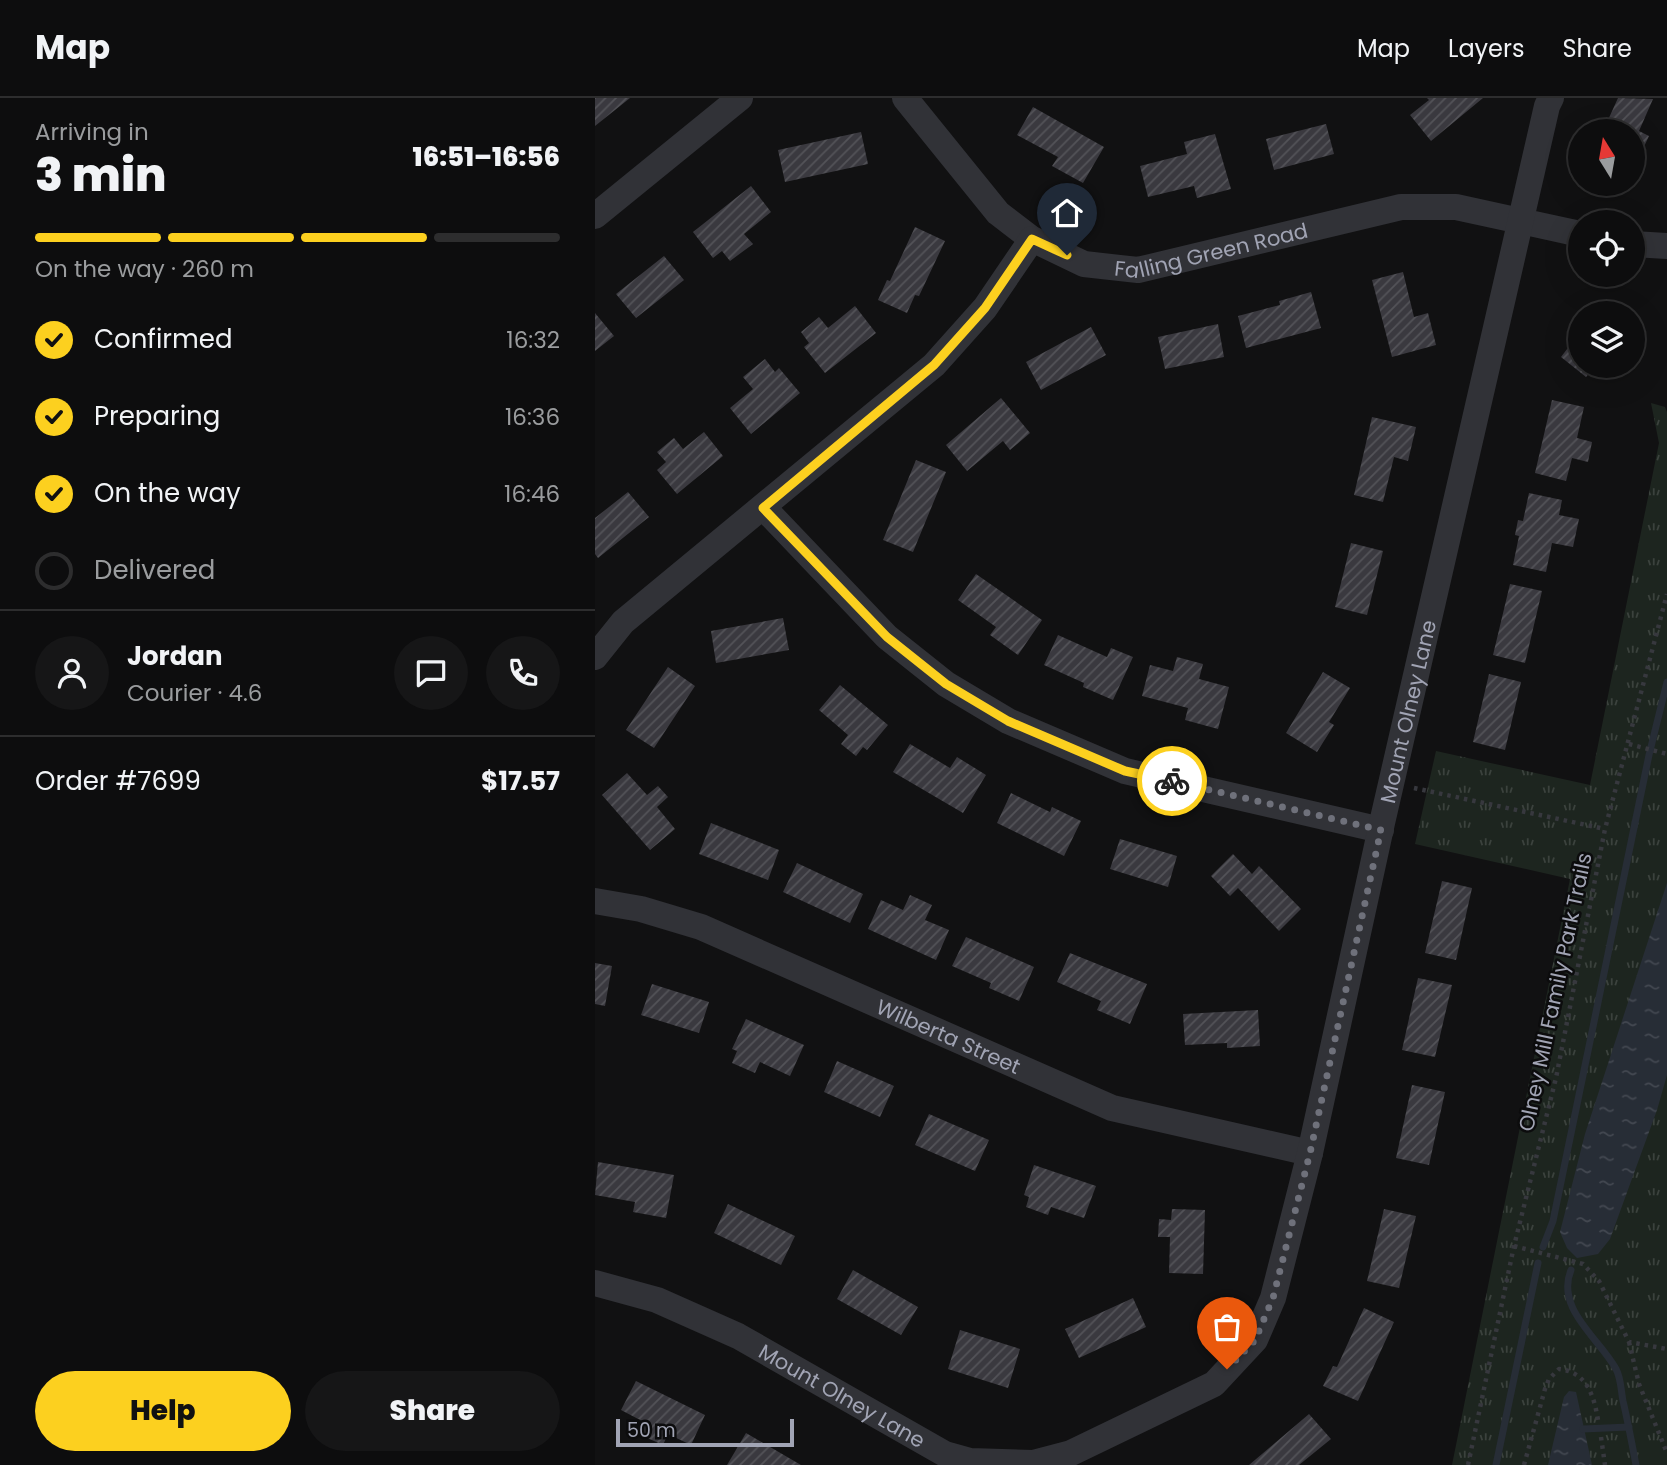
<!DOCTYPE html>
<meta charset="utf-8">
<style>
body{margin:0;font-family:Poppins,sans-serif;background:#161617;color:#f1f3f6;height:100vh;display:flex;flex-direction:column;font-size:26px;white-space:nowrap}
*{box-sizing:border-box;margin:0}
p{font-size:23px;color:#9a9c9e}
.icon{flex:none;width:38px;height:38px;fill:none;stroke:currentColor;stroke-width:2;stroke-linecap:round;stroke-linejoin:round}
.map{position:relative;flex:1;overflow:hidden}
.sheet{display:flex;flex-direction:column;background:#0d0d0e;width:595px}
.sheet>*{flex:none}
.needle{width:46px;rotate:349deg}
.tools{position:absolute;left:973px;top:21px;display:grid;gap:14px}
.tools a{display:grid;place-items:center;width:77px;height:77px;border-radius:50%;background:#0d0d0e;box-shadow:0 7px 28px #0002,0 0 0 2px #2d2d2e;font-size:35px}
.scale{position:absolute;left:21px;bottom:18px;width:178px;box-sizing:border-box;padding-left:7px;border:4px solid #a1a4b4;border-top:0;font-size:19px;line-height:24px;white-space:nowrap;color:#a1a4b4;-webkit-text-stroke:5px #0c0c0d;paint-order:stroke}
.pin{position:absolute;display:grid;place-items:center;width:60px;height:60px;color:#fff;margin:-72px -30px;border-radius:50% 50% 50% 0;rotate:-45deg;box-shadow:0 0 7px #0007}
.pin .icon{rotate:45deg}
.courier{position:absolute;display:grid;place-items:center;width:70px;height:70px;margin:-35px;border:5px solid #fcd01f;border-radius:50%;background:#fff;color:#222;box-shadow:0 2px 9px #0007}
.overview em{font-style:normal;font-weight:800}
.overview div{display:flex;flex-direction:column-reverse}
.overview{display:flex;align-items:center;justify-content:space-between;height:119px;padding:0 35px}
h1{font-size:46px;font-weight:800;line-height:52px}
.bar{display:grid;grid-template-columns:repeat(4,1fr);gap:10px 7px;align-content:center;height:84px;padding:0 35px}
.bar i{height:9px;border-radius:5px;background:#2d2d2e}
.bar .on{background:#fcd01f}
.bar p{grid-column:span 4}
.line{display:flex;align-items:center;gap:18px;padding:0 35px;border-top:2px solid #2d2d2e}
.line div{flex:1}
.round{display:grid;place-items:center;flex:none;width:74px;height:74px;border-radius:37px;background:#161617}
ol{padding:0 35px;list-style:none}
li{display:flex;align-items:center;gap:21px;height:77px}
li p{margin-inline-start:auto}
li .icon{padding:7px;border-radius:50%;background:#fcd01f;color:#111;stroke-width:4}
li:last-child{color:#9a9c9e}
li i{width:38px;height:38px;border:4px solid #2d2d2e;border-radius:50%}
.primary-button{display:flex;gap:14px;margin-top:auto;padding:14px 35px}
.primary-button a{flex:1;height:80px;border-radius:42px;background:#fcd01f;color:#111;font-size:28px;font-weight:800;line-height:80px;text-align:center}
.primary-button a+a{background:#161617;color:#f1f3f6}
header{display:flex;align-items:center;gap:42px;box-sizing:border-box;height:98px;padding:0 35px;background:#0d0d0e;border-bottom:2px solid #2d2d2e}
header strong{font-size:33px}
nav{display:flex;gap:38px;margin-inline-start:auto;font-size:24px}
main{display:flex;flex:1;min-height:0}
.map>svg:first-child{display:block}
.park{fill:url(#park-tufts)}
.water{fill:url(#water-ripples)}
.lines{fill:none;stroke-linecap:round;stroke-linejoin:round}
.stream{stroke:#272d36;stroke-width:7}
.building{fill:url(#building-hatch)}
.path{stroke:#37383e;stroke-width:4.5;stroke-dasharray:3.5 5;stroke-linecap:butt}
.minor{stroke:#313237;stroke-width:26}
.done{stroke:#6f717b;stroke-width:7;stroke-dasharray:0 12.6}
.route{stroke:#fcd01f;stroke-width:9}
.labels{text-anchor:middle;dominant-baseline:central;stroke-width:5;stroke-linejoin:round;paint-order:stroke}
.street-label{font-size:21px;fill:#a1a4b4;stroke:#0c0c0d}
</style>
<header>
<strong>Map</strong>
<nav><a>Map</a><a>Layers</a><a>Share</a></nav>
</header>
<main>
<section class="sheet">
<div class="overview"><div><h1>3 min</h1><p>Arriving in</p></div><em>16:51–16:56</em></div>
<div class="bar"><i class="on"></i><i class="on"></i><i class="on"></i><i></i><p>On the way · 260 m</p></div>
<ol>
<li><svg class="icon" aria-label="check" viewBox="0 0 24 24"><path d="M5 12l5 5 9-10"/></svg>Confirmed<p>16:32</p></li>
<li><svg class="icon" aria-label="check" viewBox="0 0 24 24"><path d="M5 12l5 5 9-10"/></svg>Preparing<p>16:36</p></li>
<li><svg class="icon" aria-label="check" viewBox="0 0 24 24"><path d="M5 12l5 5 9-10"/></svg>On the way<p>16:46</p></li>
<li><i></i>Delivered</li>
</ol>
<div class="line" style="height:126px"><a class="round"><svg class="icon" aria-label="person" viewBox="0 0 24 24"><circle cx="12" cy="8" r="4"/><path d="M4 21q1-7 8-7t8 7"/></svg></a><div><b>Jordan</b><p>Courier · 4.6</p></div><a class="round"><svg class="icon" aria-label="chat" viewBox="0 0 24 24"><path d="M4 5h16v11H9l-5 4z"/></svg></a><a class="round"><svg class="icon" aria-label="phone" viewBox="0 0 24 24"><path d="M5 4h4l2 5-3 2q2 4 5 5l2-3 5 2v4C11 20 4 13 5 4z"/></svg></a></div>
<div class="line" style="height:91px"><div>Order #7699</div><b>$17.57</b></div>
<div class="primary-button"><a>Help</a><a>Share</a></div>
</section>
<div class="map">
<svg width="1072" height="1367" viewBox="0 0 1072 1367">
<defs>
<pattern id="park-tufts" width="24" height="20" patternUnits="userSpaceOnUse" patternTransform="scale(1.75)"><rect width="24" height="20" fill="#1d251f"/><path d="M3 7l-1-3M5 7V3M7 7l1-3M15 17l-1-3M17 17v-4M19 17l1-3" fill="none" stroke="#3b423d"/></pattern>
<pattern id="water-ripples" width="26" height="14" patternUnits="userSpaceOnUse" patternTransform="scale(1.75)"><rect width="26" height="14" fill="#272d36"/><path d="M2 4q2-2 4 0t4 0M15 11q2-2 4 0t4 0" fill="none" stroke="#434851"/></pattern>
<pattern id="building-hatch" width="6" height="6" patternUnits="userSpaceOnUse" patternTransform="scale(1.75)"><rect width="6" height="6" fill="#3a393f"/><path d="M-1 1l2-2M0 6l6-6M5 7l2-2" fill="none" stroke="#535358"/></pattern>
</defs>
<rect width="100%" height="100%" fill="#111112"/>
<path class="park" d="M1056,305L1070,309L1072,314V1367H857L975,781L820,746L841,653L995,687L1064,345Z"/>
<path class="water" d="M1072,785V977L1062,1012L1015,1141L1003,1156L982,1160L972,1150L965,1134L990,1036Z
M974,1293L981,1294L997,1367H953L969,1299Z"/>
<g class="lines">
<path class="stream" d="M948,1149L958,1123L1054,657L1072,584
M976,1172C960,1211 1005,1241 1021,1271C1026,1280 1026,1293 1028,1303C1033,1324 1037,1346 1041,1367
M988,1331L1034,1329
M901,1367L943,1165"/>
</g>
<path class="building" d="M0,0H35L0,28Z
M832,0H888L836,43L815,17L834,2Z
M1023,0L1058,1L1044,33L1054,38L1045,57L1038,54V33H1008Z
M438,9L509,49L488,85L457,68L463,59L422,37Z
M731,26L739,56L679,72L671,41Z
M266,34L273,66L190,84L183,52Z
M620,36L636,91L602,100L599,88L553,99L545,68L592,56L589,44Z
M156,88L176,114L149,136L158,146L135,163L127,153L118,160L98,134Z
M320,129L350,143L324,198L320,197L312,215L283,202L292,182L295,183Z
M69,158L89,182L41,220L21,196Z
M808,174L819,219L833,215L841,247L797,259L777,182Z
M716,194L726,230L651,250L643,218L685,207L684,203Z
M1010,202L1027,215H1000Z
M260,208L281,235L230,275L209,249L214,245L206,234L224,219L233,230Z
M0,215L19,238L0,253Z
M623,226L629,259L570,271L563,239Z
M496,229L511,257L446,292L431,264Z
M1038,229L1047,236L1038,248Z
M985,234V268H1000L991,279L966,259Z
M170,261L180,274L184,270L205,295L156,336L135,310L158,291L148,279Z
M406,300L435,335L415,352L408,343L372,373L351,347Z
M957,302L989,309L982,340L997,344L993,364L977,360L971,383L940,375Z
M777,319L821,329L813,363L799,359L788,404L759,397Z
M109,334L128,358L82,396L62,372L71,364L62,354L79,340L88,351Z
M321,362L351,374L318,454L288,442Z
M33,394L54,419L3,460L0,456V420Z
M934,395L967,402L964,417L984,421L978,449L957,445L951,474L918,467L924,438L920,437L923,422L928,423Z
M756,445L788,453L772,517L740,509Z
M381,476L447,522L423,557L395,537L401,529L363,502Z
M915,486L947,493L930,565L898,557Z
M188,520L194,552L121,565L116,533Z
M463,537L512,559L516,550L538,559L518,602L488,589L489,585L449,567Z
M582,559L608,566L604,581L634,589L623,631L590,622L593,610L547,598L555,567L578,573Z
M73,569L100,588L59,650L31,632Z
M728,574L755,590L734,624L739,627L722,654L691,635Z
M894,576L926,584L910,652L878,644Z
M245,587L293,627L272,652L268,649L261,658L246,646L253,637L224,612Z
M315,646L355,670L362,659L391,677L368,715L298,674Z
M32,675L52,697L63,688L73,699L62,709L80,731L55,752L7,697Z
M416,695L455,714L457,709L486,723L469,758L402,725Z
M116,725L184,752L173,782L104,756Z
M525,741L582,758L573,789L515,771Z
M638,756L657,776L664,768L706,811L684,833L643,790L635,798L616,778Z
M202,765L268,796L255,825L188,794Z
M847,783L877,790L861,862L830,855Z
M315,797L337,807L330,822L354,832L341,862L273,831L286,802L308,812Z
M371,839L439,869L424,903L394,890L396,885L357,868Z
M475,855L552,886L535,926L502,912L506,903L462,884Z
M0,865L17,868L10,908L0,906Z
M823,880L857,887L840,959L807,952Z
M57,886L114,904L104,935L46,917Z
M663,912L665,948L632,950V945L590,947L588,916Z
M151,921L209,947L195,978L165,964L160,975L137,965L142,953L137,951Z
M242,963L299,988L285,1019L229,994Z
M817,987L850,994L834,1067L801,1060Z
M334,1016L394,1042L380,1073L320,1047Z
M3,1064L79,1077L71,1120L38,1114L40,1104L0,1097Z
M439,1067L501,1088L489,1120L456,1109L453,1117L431,1109L434,1099L429,1097Z
M133,1106L200,1138L186,1167L119,1135Z
M577,1111L610,1112L608,1176L574,1175L575,1139H563L564,1121L576,1122Z
M789,1111L821,1118L804,1190L772,1183Z
M258,1172L323,1209L306,1237L242,1201Z
M538,1200L551,1229L484,1260L470,1231Z
M769,1210L799,1224L763,1303L728,1288L738,1268L742,1269Z
M365,1232L425,1251L413,1290L353,1271Z
M41,1283L110,1317L96,1347L73,1336L68,1347L41,1335L47,1323L26,1312Z
M714,1316L736,1341L704,1367H654Z
M151,1335L206,1367H132Z"/>
<g class="lines">
<path class="path" d="M1034,646L1072,656
M819,690L1010,731
M919,1148L988,1166L1004,1183L1034,1244L1072,1251
M1034,1244L1044,1286L1072,1355
M1006,1339L1010,1367
M873,1367L919,1148L961,980L1010,731L1072,496
M929,1367L950,1291L954,1281L964,1271C992,1274 999,1298 1003,1322"/>
<g class="minor">
<path id="s1" d="M310,0L403,115L437,141L489,166L543,172L806,109H861L985,136"/>
<path d="M0,118L145,0"/>
<path d="M1038,146L1072,148"/>
<path d="M168,409L292,539L351,586L413,623L530,673L786,732"/>
<path d="M0,559L28,524L339,267L390,210L437,141"/>
<path id="s2" d="M0,803L46,811L106,829L517,1010L715,1055"/>
<path id="s3" d="M0,1185L62,1202L143,1238L350,1356L375,1363L438,1365L476,1355L619,1286L660,1242L678,1200L715,1055L787,725L952,8L956,0"/>
</g>
</g>
<g class="lines">
<path class="done" d="M577,683L786,732L715,1055L678,1200L660,1242L632,1271"/>
<path class="route" d="M472,157L437,141L390,210L339,267L168,410L292,539L351,586L413,623L530,673L577,683"/>
</g>
<g class="labels">
<g class="street-label">
<text stroke="none"><textPath href="#s1" startOffset="378">Falling Green Road</textPath></text>
<text stroke="none"><textPath href="#s3" startOffset="1386">Mount Olney Lane</textPath></text>
<text transform="translate(960 894) rotate(-78)">Olney Mill Family Park Trails</text>
<text stroke="none"><textPath href="#s2" startOffset="380">Wilberta Street</textPath></text>
<text stroke="none"><textPath href="#s3" startOffset="273">Mount Olney Lane</textPath></text>
</g>
</g>
</svg>
<div class="tools">
<a><svg class="needle" viewBox="-14 -14 28 28"><path d="M0-13l5 13h-10z" fill="#e53935"/><path d="M0 13l5-13h-10z" fill="#9a9c9e"/></svg></a>
<a><svg class="icon" aria-label="locate" viewBox="0 0 24 24"><circle cx="12" cy="12" r="6"/><path d="M12 2v4M12 18v4M2 12h4M18 12h4"/></svg></a>
<a><svg class="icon" aria-label="layers" viewBox="0 0 24 24"><path d="M12 4l9 5-9 5-9-5zM3 14l9 5 9-5"/></svg></a>
</div>
<div class="scale">50 m</div>
<div class="pin" style="left:632px;top:1271px;background:#ea580c"><svg class="icon" aria-label="bag" viewBox="0 0 24 24"><path d="M5 8h14l-1 12H6zM9 8a3 3 0 0 1 6 0"/></svg></div>
<div class="pin" style="left:472px;top:157px;background:#1f2937"><svg class="icon" aria-label="home" viewBox="0 0 24 24"><path d="M3 11l9-7 9 7M6 9v11h12V9"/></svg></div>
<div class="courier" style="left:577px;top:683px"><svg class="icon" aria-label="bike" viewBox="0 0 24 24"><circle cx="6" cy="16" r="4"/><circle cx="18" cy="16" r="4"/><path d="M6 16l4-8h5l3 8M10 8l3 8H6M13 5h3"/></svg></div>
</div>
</main>
